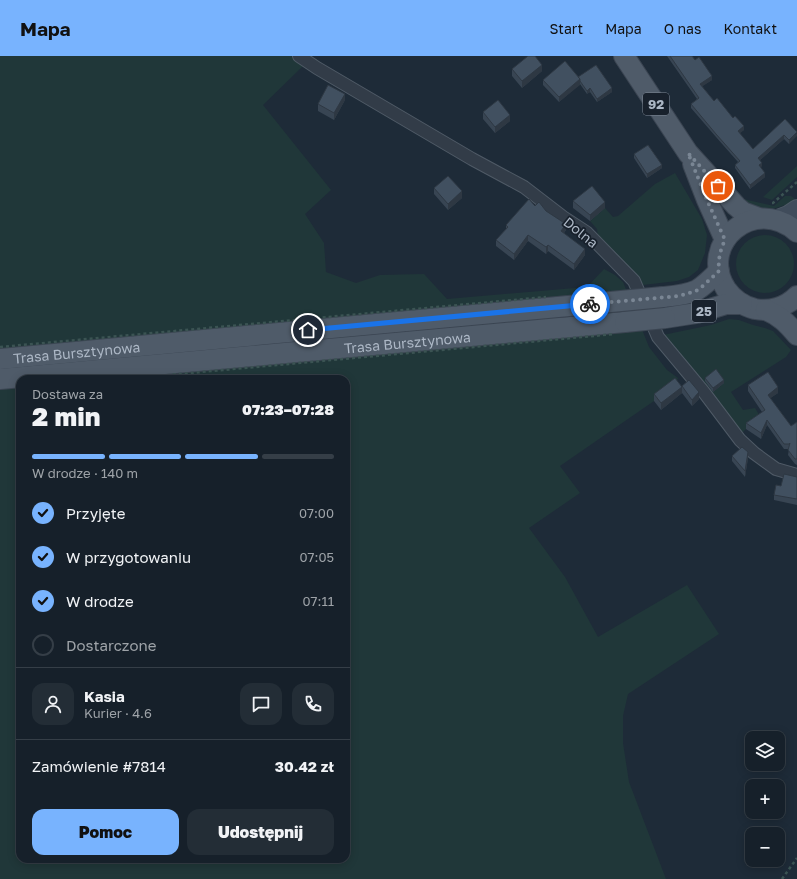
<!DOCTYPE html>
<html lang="pl">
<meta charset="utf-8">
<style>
body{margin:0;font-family:"Golos Text",sans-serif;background:#232d36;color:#f1f3f6;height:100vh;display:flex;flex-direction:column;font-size:15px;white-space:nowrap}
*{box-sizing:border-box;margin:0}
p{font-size:13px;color:#9ea3a8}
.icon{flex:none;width:22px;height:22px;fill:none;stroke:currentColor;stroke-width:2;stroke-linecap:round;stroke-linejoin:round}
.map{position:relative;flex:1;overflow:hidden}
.drawer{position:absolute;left:16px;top:319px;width:334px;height:488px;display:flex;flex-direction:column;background:#16202a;border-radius:12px;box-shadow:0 2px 10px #0003,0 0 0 1px #353e47}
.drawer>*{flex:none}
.fabs{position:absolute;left:745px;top:675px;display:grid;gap:8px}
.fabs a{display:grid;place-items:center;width:40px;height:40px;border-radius:8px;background:#16202a;box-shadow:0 2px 10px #0003,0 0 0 1px #353e47;font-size:20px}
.pin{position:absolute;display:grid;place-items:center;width:34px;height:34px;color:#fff;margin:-17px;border:2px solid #fff;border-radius:50%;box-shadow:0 1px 4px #0007}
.courier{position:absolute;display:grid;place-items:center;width:40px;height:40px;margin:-20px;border:3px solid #1a73e8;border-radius:50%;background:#fff;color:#222;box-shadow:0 1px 5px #0007}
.summary em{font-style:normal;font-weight:800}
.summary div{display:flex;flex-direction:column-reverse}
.summary{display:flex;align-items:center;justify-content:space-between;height:68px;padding:0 16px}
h1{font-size:26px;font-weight:800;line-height:30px}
.bar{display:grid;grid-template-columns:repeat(4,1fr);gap:6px 4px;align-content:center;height:48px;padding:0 16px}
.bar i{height:5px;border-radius:3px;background:#353e47}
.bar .current{background:#78b3fe}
.bar p{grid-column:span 4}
.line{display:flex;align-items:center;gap:10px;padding:0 16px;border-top:1px solid #353e47}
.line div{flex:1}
.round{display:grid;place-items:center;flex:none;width:42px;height:42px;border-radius:12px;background:#232d36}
ol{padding:0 16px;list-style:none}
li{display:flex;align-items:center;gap:12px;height:44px}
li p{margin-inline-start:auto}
li .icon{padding:4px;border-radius:50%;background:#78b3fe;color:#111;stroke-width:4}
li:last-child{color:#9ea3a8}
li i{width:22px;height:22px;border:2px solid #353e47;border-radius:50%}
.action{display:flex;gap:8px;margin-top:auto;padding:8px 16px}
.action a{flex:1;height:46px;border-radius:12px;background:#78b3fe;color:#111;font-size:16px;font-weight:800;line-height:46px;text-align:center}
.action a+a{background:#232d36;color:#f1f3f6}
header{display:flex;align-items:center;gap:24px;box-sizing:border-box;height:56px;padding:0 20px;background:#78b3fe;color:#111}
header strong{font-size:19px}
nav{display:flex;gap:22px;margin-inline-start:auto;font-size:14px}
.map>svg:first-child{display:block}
.green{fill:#203739;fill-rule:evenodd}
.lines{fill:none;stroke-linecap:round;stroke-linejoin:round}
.street-casing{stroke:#4f5a66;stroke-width:14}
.secondary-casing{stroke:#4f5a66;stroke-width:20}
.primary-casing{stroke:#3b4552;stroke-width:22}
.path{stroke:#3b5353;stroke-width:2.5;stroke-dasharray:3 3;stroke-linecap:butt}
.street{stroke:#323c48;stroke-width:12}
.secondary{stroke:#404c5b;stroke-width:18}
.primary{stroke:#4f5b69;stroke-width:20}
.primary-bridge-casing{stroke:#3b4552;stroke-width:22;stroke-linecap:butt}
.path-bridge{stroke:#3b5353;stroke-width:2.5;stroke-dasharray:3 3;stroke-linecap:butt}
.primary-bridge{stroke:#4f5b69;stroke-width:20}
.wall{fill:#384553}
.shaded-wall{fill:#2e3843}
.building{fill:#415060;stroke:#2e3843}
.done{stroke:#7a8694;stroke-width:4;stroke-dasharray:0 7.2}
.route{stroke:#1a73e8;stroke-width:5}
.labels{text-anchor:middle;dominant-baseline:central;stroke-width:3.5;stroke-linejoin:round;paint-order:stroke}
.shield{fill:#18212c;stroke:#808a97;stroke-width:1}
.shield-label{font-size:13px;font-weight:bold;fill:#acb7c5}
.street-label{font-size:14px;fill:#acb7c5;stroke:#18212c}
</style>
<header>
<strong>Mapa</strong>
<nav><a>Start</a><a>Mapa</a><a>O nas</a><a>Kontakt</a></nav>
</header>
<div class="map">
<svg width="797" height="823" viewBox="0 0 797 823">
<rect width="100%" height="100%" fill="#1e2b38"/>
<path class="green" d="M0,0H291L301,7L303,10L263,49L331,134L305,158L324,187L326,216L356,227L380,219L424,218L447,243L587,231L604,213L615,219L623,226L649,291L667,314L678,322L675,329L654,345L560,410L580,437L529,472L565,521L598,581L687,529L719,578L628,638L623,660V687L629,726L666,823H0ZM20,323H346V803H20Z
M797,110V121L772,144L763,141Z
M675,117L702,163L707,179L705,197L698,214L689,221L677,225L643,229L640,223L616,198L598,182L597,173L590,165L605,152L613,161L618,160L655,128Z
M785,140H791L795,143L794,145C773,155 759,158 739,142L774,150Z
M736 208a29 29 0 1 1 58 0a29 29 0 1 1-58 0Z
M729,263L739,264L753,269L765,272L773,275L791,294L786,301L731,336L743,354L755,352L761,362L746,373L741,378L663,279L711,269Z"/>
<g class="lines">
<defs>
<path id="street" d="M299,0L317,12L472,103L524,131L563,161L586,176L634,225L658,281L703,335L740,384L754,397L776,413L797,419"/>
<path id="secondary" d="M775,164L788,159L797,153"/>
<g id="primary">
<path d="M624,0L688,97L736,150L743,156L759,162"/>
<path d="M693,108L707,144L725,184"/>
<path d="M797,176C754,138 697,188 726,233C733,243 743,250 755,253C770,256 786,251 797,240"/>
<path d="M663,241C674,240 687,239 697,234C705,229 712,222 719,215"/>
<path d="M766,254C780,260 787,267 797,279"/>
<path d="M665,262L697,257L726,248H742"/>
<path id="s1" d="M0,303L558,251"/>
<path id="s2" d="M0,323L625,266"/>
</g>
</defs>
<use href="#street" class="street-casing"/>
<use href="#secondary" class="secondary-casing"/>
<use href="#primary" class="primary-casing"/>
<path class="path" d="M772,147H773L797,126
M782,823L797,802"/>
<use href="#street" class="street"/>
<use href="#secondary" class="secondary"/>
<use href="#primary" class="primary"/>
<defs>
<path id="primary-bridge" d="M558,251L663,241
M625,266L665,262"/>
</defs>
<use href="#primary-bridge" class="primary-bridge-casing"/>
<path class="path-bridge" d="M0,291L546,241
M125,323L615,278"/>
<use href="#primary-bridge" class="primary-bridge"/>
</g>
<path class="wall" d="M667,0H692L712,24L702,30L714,45L744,74L739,77L753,93L785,63L797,76L789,88L784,83L760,104L762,110L760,111L765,121L750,133L735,112V109L738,106L716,81L691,52V48L697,43Z
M512,13L542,15L522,32L512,20Z
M578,21L612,36L597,46L590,36L587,38L580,28L559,46L543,29V24Z
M345,44L334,64L318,55V48Z
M483,56L510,65L495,77L483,63Z
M634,98L662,112L647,122L634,102Z
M434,132L462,142L448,154L434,138Z
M573,145L605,152L590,165L573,152Z
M535,150L546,155L566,174L564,177L585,199L574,214L548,195L546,198L528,185L514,204L496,190V184L506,173V169Z
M705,322L724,327L713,336L705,325Z
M748,329L778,337L770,342L791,370L797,366V409L795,408L788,399L789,393H784L767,369L761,383L746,373V367L762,356L748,335Z
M682,330L699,343L692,350L682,337L661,354L654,345V338Z
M732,400L748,402L745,421L732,405Z
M797,421V449L774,444V439L781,430Z"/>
<path class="shaded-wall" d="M542,9V15L522,32V25Z
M712,20V24L700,32V28Z
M580,23V29L559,46V41Z
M590,32V36L587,38V35Z
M612,32V36L597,46V43Z
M345,38V44L334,64V57Z
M510,59V65L495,77V71Z
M744,70V74L738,79V75Z
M797,77V80L789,88V84Z
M784,79V83L758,106V102Z
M762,107V110L759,113V109Z
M662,109V112L647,122V118Z
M765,117V121L750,133V129Z
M462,135V142L448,154V148Z
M605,146V152L590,165V159Z
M566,168V174L561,181V175Z
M528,179V185L514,204V198Z
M548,189V195L546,198V191Z
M585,193V199L574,214V208Z
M724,324V327L713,336V332Z
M682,331V337L661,354V347Z
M778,331V337L768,344V339Z
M699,336V343L692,350V344Z
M767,364V369L761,383V377Z
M748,396V402L745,421V415Z"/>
<path class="building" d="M528,0H535L542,9L522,25L512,13Z
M670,0H692L695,4L699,1L712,20L700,28L714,45L717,42L733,62L735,60L744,70L738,75L753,93L785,63L797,76L789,84L784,79L758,102L762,107L759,109L765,117L750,129L735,109L740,105L716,78L691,48L699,42Z
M565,5L580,23L559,41L543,24Z
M596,9L612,32L597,43L590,32L587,35L580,25V23L578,21Z
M328,29L345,38L334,57L318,48Z
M498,44L510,59L495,71L483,56Z
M648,89L662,109L647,118L634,98Z
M448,120L462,135L448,148L434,132Z
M592,130L605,146L590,159L573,145Z
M529,143L535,150L539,146L546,155L566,168L561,175L585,193L574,208L548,189L546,191L528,179L514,198L496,184L508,171L506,169Z
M716,313L724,324L713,332L705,322Z
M768,316L778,331L768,339L791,370L797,366V403H795L788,394L790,387L789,388H784L767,364L761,377L746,367L765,354L748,329Z
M675,322L682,331L661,347L654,338Z
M689,324L699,336L692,344L682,330Z
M742,391L748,396L745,415L732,400Z
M784,418L797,421V443L774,439L776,429L781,430Z"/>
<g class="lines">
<path class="done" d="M590,248L679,240L696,235L704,229L719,215C718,204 720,194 725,184L707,144L688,97L718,130"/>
<path class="route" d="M308,274L590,248"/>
</g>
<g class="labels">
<g class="shield">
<rect x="643" y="37" width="26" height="22" rx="3"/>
<rect x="692" y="244" width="24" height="22" rx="3"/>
</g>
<g class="shield-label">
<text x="656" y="48">92</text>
<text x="704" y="255">25</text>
</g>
<g class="street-label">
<text transform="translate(581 176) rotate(39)">Dolna</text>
<text stroke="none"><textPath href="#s2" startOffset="409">Trasa Bursztynowa</textPath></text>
<text stroke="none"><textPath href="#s1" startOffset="77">Trasa Bursztynowa</textPath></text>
</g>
</g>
</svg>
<div class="fabs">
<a><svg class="icon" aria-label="layers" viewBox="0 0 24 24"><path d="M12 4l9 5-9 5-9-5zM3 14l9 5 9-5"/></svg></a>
<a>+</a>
<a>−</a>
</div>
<div class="pin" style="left:718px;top:130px;background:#ea580c"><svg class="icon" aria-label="bag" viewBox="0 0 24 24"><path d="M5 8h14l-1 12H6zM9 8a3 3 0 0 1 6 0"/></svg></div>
<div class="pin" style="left:308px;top:274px;background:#1f2937"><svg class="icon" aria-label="home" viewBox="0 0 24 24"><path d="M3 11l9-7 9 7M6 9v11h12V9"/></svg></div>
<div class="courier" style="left:590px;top:248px"><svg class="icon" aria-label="bike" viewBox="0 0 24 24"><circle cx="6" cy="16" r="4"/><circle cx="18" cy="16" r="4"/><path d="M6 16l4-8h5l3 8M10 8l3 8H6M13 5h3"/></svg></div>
<section class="drawer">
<div class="summary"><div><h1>2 min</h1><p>Dostawa za</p></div><em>07:23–07:28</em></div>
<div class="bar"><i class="current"></i><i class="current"></i><i class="current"></i><i></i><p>W drodze · 140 m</p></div>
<ol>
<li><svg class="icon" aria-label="check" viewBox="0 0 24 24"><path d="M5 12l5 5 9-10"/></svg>Przyjęte<p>07:00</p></li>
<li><svg class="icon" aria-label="check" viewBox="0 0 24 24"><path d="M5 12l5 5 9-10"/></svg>W przygotowaniu<p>07:05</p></li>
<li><svg class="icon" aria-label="check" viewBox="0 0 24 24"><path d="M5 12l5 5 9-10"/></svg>W drodze<p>07:11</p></li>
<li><i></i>Dostarczone</li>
</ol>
<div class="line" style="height:72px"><a class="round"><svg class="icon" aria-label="person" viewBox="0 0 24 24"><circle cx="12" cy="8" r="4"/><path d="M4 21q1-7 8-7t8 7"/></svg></a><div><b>Kasia</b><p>Kurier · 4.6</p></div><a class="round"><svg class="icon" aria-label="chat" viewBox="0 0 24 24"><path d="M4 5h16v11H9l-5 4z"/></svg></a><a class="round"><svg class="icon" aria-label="phone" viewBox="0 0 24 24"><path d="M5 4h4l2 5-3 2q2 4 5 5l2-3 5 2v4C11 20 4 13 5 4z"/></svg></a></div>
<div class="line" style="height:52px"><div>Zamówienie #7814</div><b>30.42 zł</b></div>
<div class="action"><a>Pomoc</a><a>Udostępnij</a></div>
</section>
</div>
